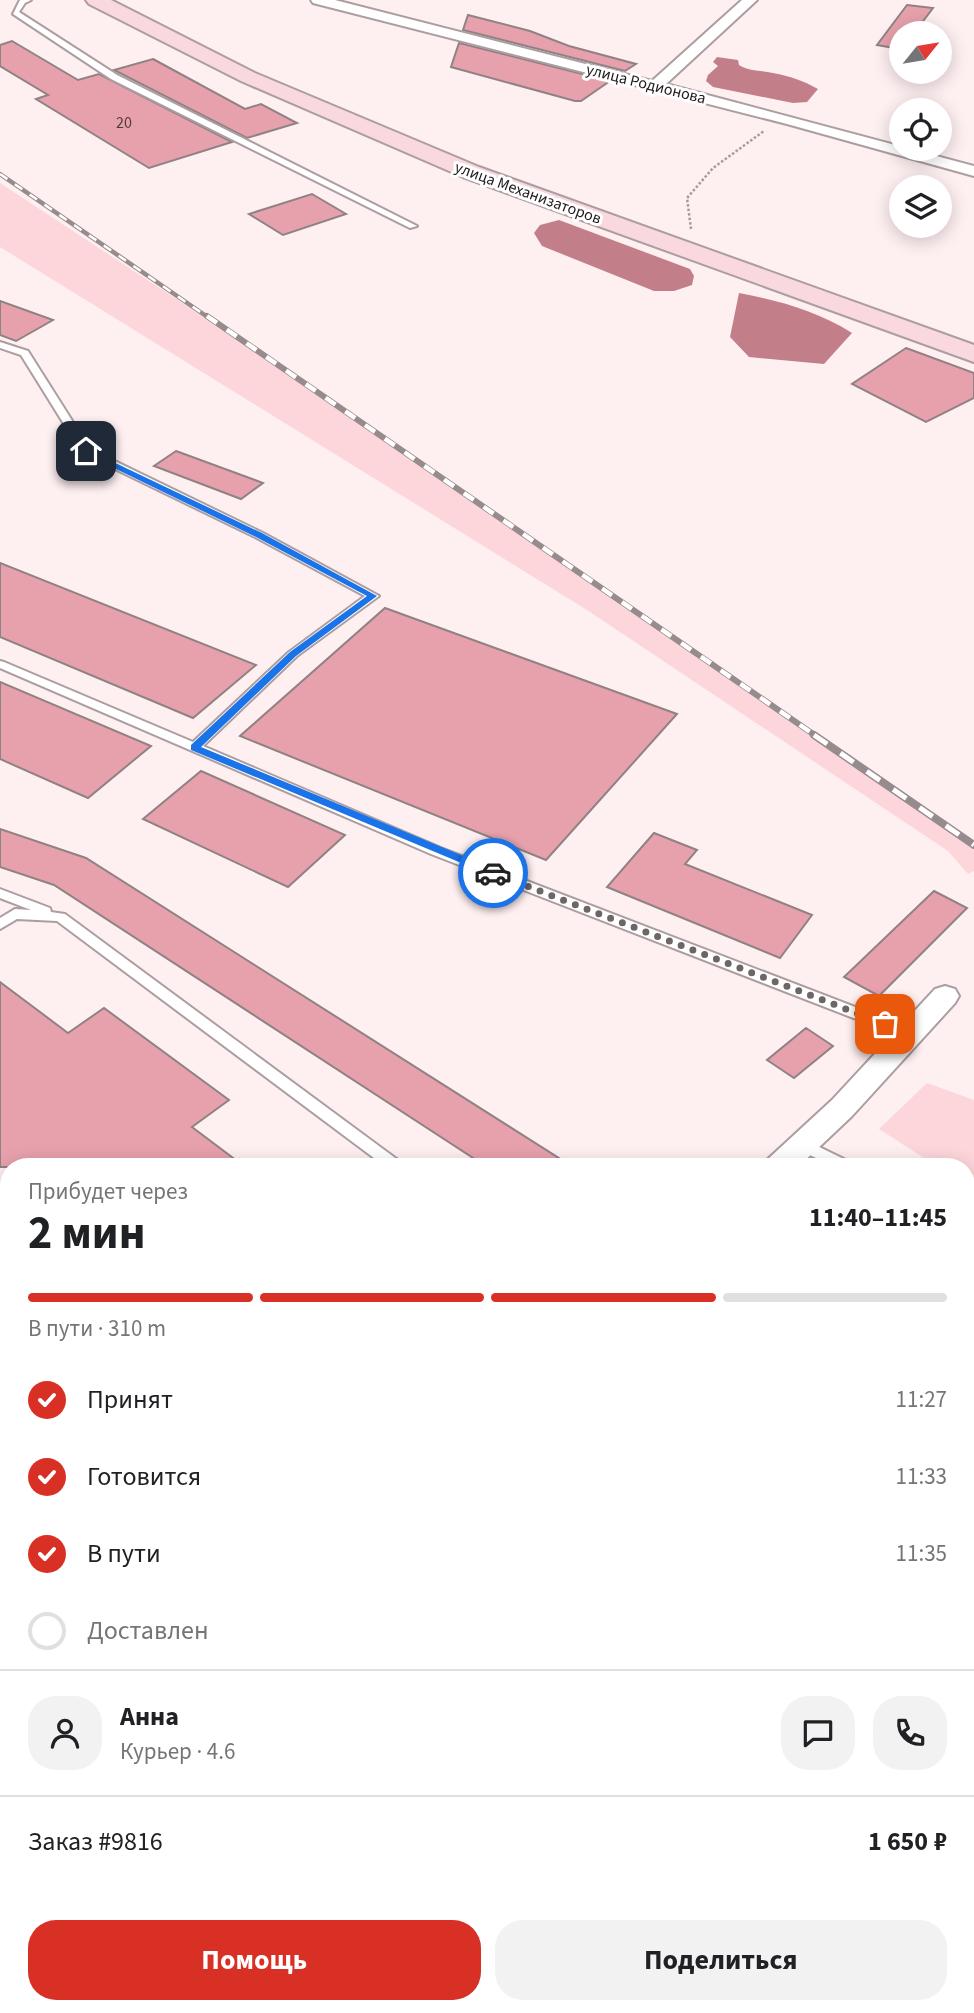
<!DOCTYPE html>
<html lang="ru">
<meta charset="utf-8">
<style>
body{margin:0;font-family:"Source Sans 3",sans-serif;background:#f2f2f2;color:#202124;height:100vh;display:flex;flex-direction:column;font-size:26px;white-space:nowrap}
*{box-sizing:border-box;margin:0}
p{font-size:23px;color:#757577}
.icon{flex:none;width:38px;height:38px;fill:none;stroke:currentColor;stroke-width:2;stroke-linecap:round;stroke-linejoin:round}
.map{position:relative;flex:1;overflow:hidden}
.panel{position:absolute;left:0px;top:1158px;width:975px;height:856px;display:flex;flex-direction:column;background:#fff;border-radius:28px 28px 0 0;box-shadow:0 4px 18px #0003}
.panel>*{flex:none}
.needle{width:46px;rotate:60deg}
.tools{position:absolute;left:889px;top:21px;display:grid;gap:14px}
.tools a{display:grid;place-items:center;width:63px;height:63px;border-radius:50%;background:#fff;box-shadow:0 4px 18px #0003;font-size:35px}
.pin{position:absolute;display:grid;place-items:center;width:60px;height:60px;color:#fff;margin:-30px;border-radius:14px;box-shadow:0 4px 10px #0006}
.courier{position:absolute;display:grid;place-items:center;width:70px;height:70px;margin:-35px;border:5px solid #1a73e8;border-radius:50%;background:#fff;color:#222;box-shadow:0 2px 9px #0007}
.headline em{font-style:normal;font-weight:700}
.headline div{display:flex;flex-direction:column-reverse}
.headline{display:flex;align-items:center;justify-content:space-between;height:119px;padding:0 28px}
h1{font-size:46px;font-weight:700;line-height:52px}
.bar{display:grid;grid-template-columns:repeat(4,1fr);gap:10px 7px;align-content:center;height:84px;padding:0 28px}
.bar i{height:9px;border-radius:5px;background:#e0e0e0}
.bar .on{background:#d93025}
.bar p{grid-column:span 4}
.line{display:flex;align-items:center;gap:18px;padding:0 28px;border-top:2px solid #e0e0e0}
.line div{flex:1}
.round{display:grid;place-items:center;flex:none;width:74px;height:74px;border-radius:28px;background:#f2f2f2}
ol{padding:0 28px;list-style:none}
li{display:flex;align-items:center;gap:21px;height:77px}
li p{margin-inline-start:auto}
li .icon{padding:7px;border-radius:50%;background:#d93025;color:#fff;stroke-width:4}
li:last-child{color:#757577}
li i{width:38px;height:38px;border:4px solid #e0e0e0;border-radius:50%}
.primary-button{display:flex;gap:14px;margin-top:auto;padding:14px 28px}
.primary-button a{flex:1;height:80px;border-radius:28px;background:#d93025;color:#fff;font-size:28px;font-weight:700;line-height:80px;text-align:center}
.primary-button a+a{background:#f2f2f2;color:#202124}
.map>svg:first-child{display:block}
.green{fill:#fdd6db}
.water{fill:#c27f89}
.building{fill:#e7a1ac;stroke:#908284;stroke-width:2}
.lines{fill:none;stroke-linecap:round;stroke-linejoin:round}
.lane-casing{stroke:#ac9ea0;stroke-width:4}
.street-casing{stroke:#ac9ea0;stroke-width:4}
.secondary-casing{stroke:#ac9ea0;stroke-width:4}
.path{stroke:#a69b9c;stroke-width:2.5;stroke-dasharray:2.5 2;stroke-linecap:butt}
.lane{fill:#fff;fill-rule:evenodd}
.street{fill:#fff;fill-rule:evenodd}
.secondary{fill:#f9d8df;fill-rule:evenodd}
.rail-far2-casing{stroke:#968b8d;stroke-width:4.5}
.rail-far1-casing{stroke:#968b8d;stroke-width:6}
.rail-casing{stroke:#968b8d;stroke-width:8}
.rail-far2{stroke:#fff;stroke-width:2.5;stroke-dasharray:9;stroke-linecap:butt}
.rail-far1{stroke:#fff;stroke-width:4.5;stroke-dasharray:12;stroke-linecap:butt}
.rail{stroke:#fff;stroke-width:5;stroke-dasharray:16;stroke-linecap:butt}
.route{fill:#1a73e8}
.done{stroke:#6e6567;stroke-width:7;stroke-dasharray:0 12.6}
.labels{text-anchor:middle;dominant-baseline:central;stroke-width:6;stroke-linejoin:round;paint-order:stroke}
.far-street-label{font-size:16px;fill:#201b1c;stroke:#fff}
.number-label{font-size:16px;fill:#523c40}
</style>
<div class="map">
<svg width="974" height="2013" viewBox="0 0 974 2013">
<rect width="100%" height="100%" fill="#feeff1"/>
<path class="green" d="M0,183L289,373L974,850V871L968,874L948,851L587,610L0,247Z
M927,1083L974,1100V1190L966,1185V1167H938L879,1129Z
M966,1268L974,1274V1452L966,1448Z
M42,2006H832L836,2013H50Z"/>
<path class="water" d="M717,57L738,60L739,65C750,72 761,70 773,73C790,76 804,81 818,89L807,102L793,103L713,87L706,81L708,75L718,66L713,62Z
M559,220L690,269L694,276L692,285L674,291H654L542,246L534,233L540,225Z
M739,293C780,301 817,311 852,333L824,364L749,357L730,337Z"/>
<path class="building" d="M907,5L933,8L914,33H901L900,49L877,45Z
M468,15L530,31L569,46L636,64L625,71L463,30Z
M12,41L78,80L99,74L232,142L149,168L36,99L48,95L0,66V45Z
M459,43L610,81L581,101H575L451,67Z
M153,59L245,109L261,104L297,123L247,138L114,70Z
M312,194L346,214L283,235L249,214Z
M0,301L53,320L16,341L0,335Z
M906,348L974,373V398L926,422L852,384Z
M176,451L263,483L241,499L154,466Z
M0,563L256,665L193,718L0,637Z
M385,608L677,714L546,860L240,736Z
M0,682L151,746L88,798L0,759Z
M201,771L345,835L288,887L143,819Z
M0,829L86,858L573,1167H487L54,885L0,867Z
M654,833L697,850L685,864L812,915L780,958L607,887Z
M934,891L967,908L879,996L844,977Z
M0,982L68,1033L104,1008L229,1100L192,1127L245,1167H0Z
M806,1028L833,1046L794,1078L767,1060Z"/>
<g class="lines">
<defs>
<path id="lane" d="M20,0H31L25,3L19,12L117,75L417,226L410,228L111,79L13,14Z
M0,342L28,351L90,449L263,533L379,596L297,656L203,746L441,848L915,1030L917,1034L915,1038H905L431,854L0,668V661L4,662L193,742L289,652L365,596L255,537L82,453L21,355L0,348Z
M0,889L50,908L51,912L65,914L402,1163L404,1167H386L57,921L17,919L0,929V918L15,909L31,910L0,898Z
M803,1139L852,1163L854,1167H834L798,1149L796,1145L798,1141Z
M966,1221L974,1224V1237L966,1234Z
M966,1532L974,1536V1554L966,1550Z
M850,2006H871L875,2013H852Z"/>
<path id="street" d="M311,0H335L652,81L742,0H757L666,84L974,166V176L787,124L313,3Z
M945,986L955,989L959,996L955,1003L852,1116L798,1167H764L768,1159L832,1100L935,989Z
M9,1886V1932L0,1935V1889Z"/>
<path id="secondary" d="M86,0H111L255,73L479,167L974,345V362L463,177L241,81L89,4Z"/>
</defs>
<use href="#lane" class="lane-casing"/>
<use href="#street" class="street-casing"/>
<use href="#secondary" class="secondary-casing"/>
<path class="path" d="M691,229L687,198L713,168L764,131"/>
<use href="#lane" class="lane"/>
<use href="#street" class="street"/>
<use href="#secondary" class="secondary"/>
<defs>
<path id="rail-far2" d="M0,174L209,318"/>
<path id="rail-far1" d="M207,316L816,736"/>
<path id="rail" d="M814,735L974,845"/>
</defs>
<use href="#rail-far2" class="rail-far2-casing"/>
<use href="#rail-far1" class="rail-far1-casing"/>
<use href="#rail" class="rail-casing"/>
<use href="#rail-far2" class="rail-far2"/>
<use href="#rail-far1" class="rail-far1"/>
<use href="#rail" class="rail"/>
</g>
<path class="route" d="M86,449L262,533L377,596L296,656L201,747L497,870V875H490L191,750V745L290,652L367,596L256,537L83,453Z"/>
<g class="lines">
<path class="done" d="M493,873L885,1024"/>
</g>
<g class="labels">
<g class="far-street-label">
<text transform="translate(646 84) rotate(14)">улица Родионова</text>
<text transform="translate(528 193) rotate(20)">улица Механизаторов</text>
</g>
<g class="number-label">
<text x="124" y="123">20</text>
</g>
</g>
</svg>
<div class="tools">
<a><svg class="needle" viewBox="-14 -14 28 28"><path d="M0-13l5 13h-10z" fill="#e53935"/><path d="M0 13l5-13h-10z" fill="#757577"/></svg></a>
<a><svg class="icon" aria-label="locate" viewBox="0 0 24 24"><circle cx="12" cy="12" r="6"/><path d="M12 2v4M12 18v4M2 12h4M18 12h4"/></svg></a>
<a><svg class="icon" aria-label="layers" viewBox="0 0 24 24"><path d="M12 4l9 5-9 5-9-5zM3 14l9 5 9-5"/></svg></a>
</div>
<div class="pin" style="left:885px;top:1024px;background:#ea580c"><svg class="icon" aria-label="bag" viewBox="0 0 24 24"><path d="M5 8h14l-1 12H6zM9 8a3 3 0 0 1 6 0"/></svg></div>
<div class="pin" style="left:86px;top:451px;background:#1f2937"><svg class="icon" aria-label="home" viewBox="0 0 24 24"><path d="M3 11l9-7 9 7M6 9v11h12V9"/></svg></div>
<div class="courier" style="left:493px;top:873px"><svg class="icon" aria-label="car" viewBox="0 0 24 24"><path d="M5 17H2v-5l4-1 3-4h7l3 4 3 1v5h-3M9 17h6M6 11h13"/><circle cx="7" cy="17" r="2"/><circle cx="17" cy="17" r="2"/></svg></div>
<section class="panel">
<div class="headline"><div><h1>2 мин</h1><p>Прибудет через</p></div><em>11:40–11:45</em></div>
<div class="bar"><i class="on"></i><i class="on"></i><i class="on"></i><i></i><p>В пути · 310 m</p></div>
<ol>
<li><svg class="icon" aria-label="check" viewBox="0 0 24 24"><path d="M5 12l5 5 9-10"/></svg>Принят<p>11:27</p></li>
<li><svg class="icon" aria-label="check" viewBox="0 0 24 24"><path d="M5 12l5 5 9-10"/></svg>Готовится<p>11:33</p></li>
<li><svg class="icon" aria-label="check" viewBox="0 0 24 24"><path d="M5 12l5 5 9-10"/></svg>В пути<p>11:35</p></li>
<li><i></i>Доставлен</li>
</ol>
<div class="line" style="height:126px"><a class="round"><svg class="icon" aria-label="person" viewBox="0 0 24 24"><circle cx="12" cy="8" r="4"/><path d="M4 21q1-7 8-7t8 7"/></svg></a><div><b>Анна</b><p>Курьер · 4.6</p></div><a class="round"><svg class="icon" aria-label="chat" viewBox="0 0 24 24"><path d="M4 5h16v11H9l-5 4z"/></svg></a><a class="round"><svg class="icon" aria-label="phone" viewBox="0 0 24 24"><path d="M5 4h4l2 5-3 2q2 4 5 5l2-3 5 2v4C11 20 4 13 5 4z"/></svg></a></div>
<div class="line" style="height:91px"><div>Заказ #9816</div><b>1 650 ₽</b></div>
<div class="primary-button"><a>Помощь</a><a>Поделиться</a></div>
</section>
</div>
